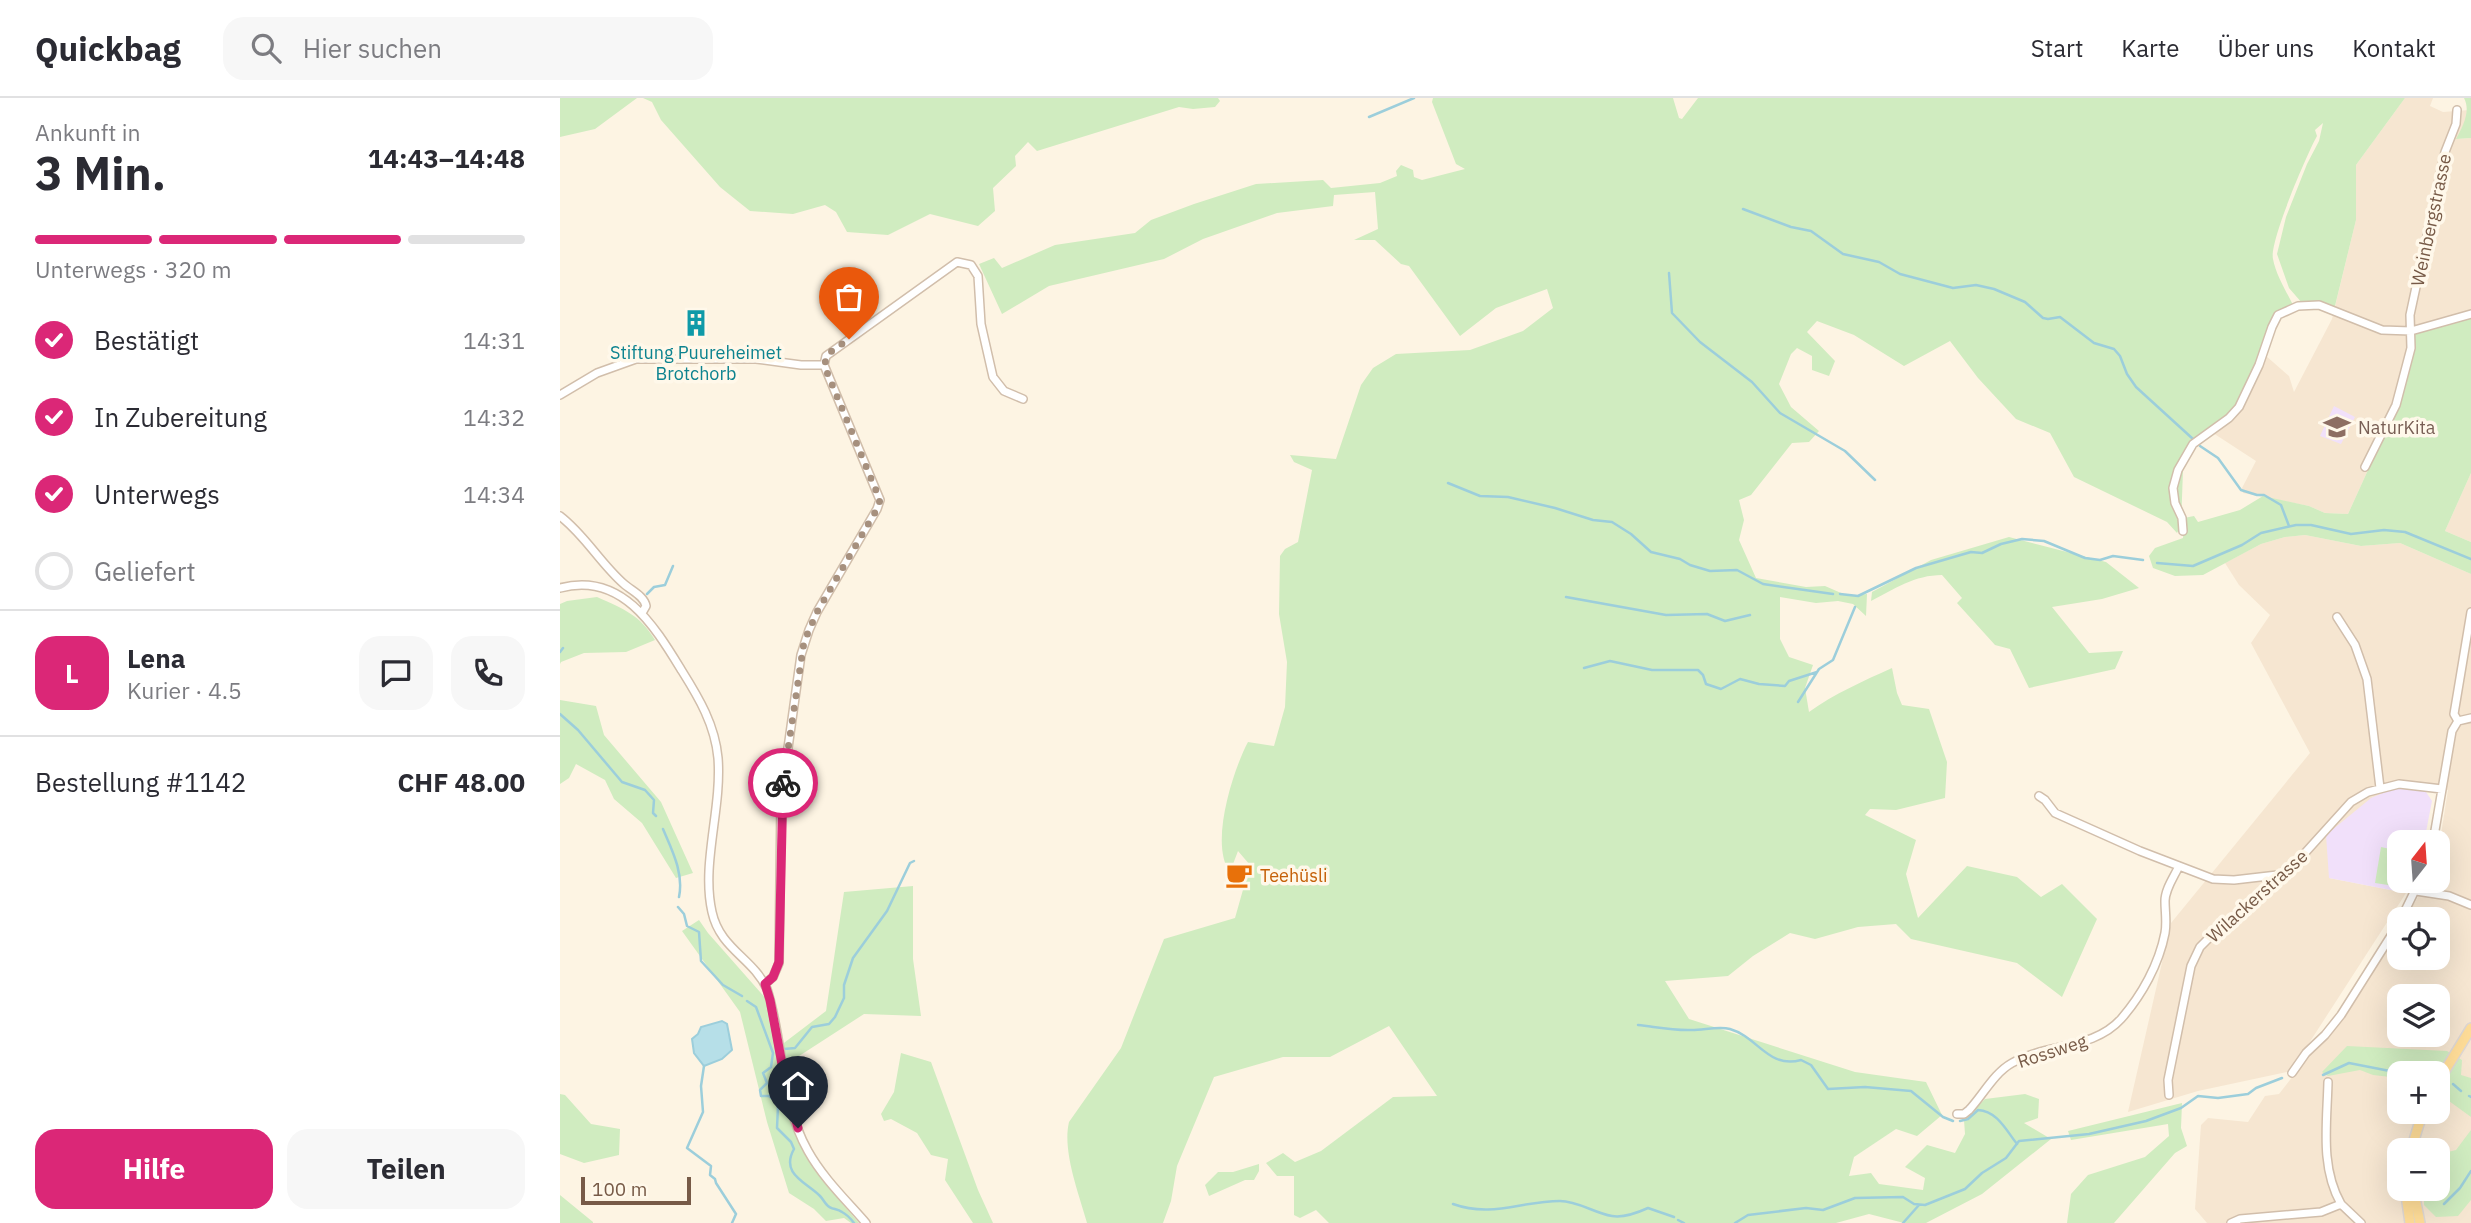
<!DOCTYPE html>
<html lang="de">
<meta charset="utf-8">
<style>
body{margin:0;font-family:"IBM Plex Sans",sans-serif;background:#f7f7f7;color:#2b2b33;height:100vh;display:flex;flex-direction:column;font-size:26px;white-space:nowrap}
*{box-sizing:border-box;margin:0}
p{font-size:23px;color:#7c7c81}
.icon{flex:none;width:38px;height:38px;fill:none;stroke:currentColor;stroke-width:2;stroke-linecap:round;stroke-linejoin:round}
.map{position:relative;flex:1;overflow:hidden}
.drawer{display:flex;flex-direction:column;background:#fff;width:560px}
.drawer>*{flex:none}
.needle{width:46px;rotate:17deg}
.fabs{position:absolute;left:1827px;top:732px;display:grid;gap:14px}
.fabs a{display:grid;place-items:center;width:63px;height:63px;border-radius:14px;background:#fff;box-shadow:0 7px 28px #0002;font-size:35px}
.scale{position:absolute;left:21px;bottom:18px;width:110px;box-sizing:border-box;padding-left:7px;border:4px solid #775a47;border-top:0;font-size:19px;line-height:24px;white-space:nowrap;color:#775a47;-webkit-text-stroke:5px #fff8ea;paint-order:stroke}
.pin{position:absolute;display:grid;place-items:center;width:60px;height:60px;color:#fff;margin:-72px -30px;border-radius:50% 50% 50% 0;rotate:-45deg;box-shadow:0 0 7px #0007}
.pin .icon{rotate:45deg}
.courier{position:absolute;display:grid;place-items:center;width:70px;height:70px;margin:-35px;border:5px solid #db2777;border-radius:50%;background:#fff;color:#222;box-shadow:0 2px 9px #0007}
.summary em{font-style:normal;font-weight:700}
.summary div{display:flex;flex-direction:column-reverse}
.summary{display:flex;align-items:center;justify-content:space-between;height:119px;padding:0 35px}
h1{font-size:46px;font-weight:700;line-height:52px}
.bar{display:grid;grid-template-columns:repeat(4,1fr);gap:10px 7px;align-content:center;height:84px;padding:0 35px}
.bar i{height:9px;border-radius:5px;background:#e1e1e2}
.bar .current{background:#db2777}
.bar p{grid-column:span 4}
.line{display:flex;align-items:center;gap:18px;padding:0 35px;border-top:2px solid #e1e1e2}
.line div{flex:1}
.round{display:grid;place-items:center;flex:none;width:74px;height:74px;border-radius:21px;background:#f7f7f7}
ol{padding:0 35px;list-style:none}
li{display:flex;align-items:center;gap:21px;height:77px}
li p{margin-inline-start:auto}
li .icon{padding:7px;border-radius:50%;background:#db2777;color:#fff;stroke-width:4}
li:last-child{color:#7c7c81}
li i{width:38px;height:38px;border:4px solid #e1e1e2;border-radius:50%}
.cta{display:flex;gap:14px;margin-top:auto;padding:14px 35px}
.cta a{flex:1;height:80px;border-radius:21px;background:#db2777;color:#fff;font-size:28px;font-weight:700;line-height:80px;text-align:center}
.cta a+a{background:#f7f7f7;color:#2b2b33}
header{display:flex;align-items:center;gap:42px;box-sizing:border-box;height:98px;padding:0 35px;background:#fff;border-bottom:2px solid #e1e1e2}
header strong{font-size:33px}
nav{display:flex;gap:38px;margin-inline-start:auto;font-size:24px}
.search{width:490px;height:63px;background:#f7f7f7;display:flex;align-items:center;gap:18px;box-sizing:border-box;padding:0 24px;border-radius:21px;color:#7c7c81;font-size:26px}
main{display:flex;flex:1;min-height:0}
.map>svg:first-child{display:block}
.residential{fill:#f6e6d1;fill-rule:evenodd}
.education{fill:#f1e0fa}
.green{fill:#d0ecc0}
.water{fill:#b6dfe8;stroke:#9ccedb;stroke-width:2}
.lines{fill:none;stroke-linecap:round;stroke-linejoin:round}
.stream{stroke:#9ccedb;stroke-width:2.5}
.minor-casing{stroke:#d1beab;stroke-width:10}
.major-casing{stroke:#ded7d3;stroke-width:12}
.minor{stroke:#fff;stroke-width:7}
.major{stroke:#ffdd98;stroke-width:9}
.done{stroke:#a6907e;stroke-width:7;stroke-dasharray:0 12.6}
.route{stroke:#db2777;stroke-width:9}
.labels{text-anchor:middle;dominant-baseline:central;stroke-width:7;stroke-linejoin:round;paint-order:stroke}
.street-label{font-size:18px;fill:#775a47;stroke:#fff8ea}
.culture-label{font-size:18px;fill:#0d838f;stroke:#fff8ea}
.education-label{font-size:18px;fill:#785e54;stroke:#fff8ea;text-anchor:start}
.food-label{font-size:18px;fill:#c56008;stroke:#fff8ea;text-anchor:start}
</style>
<header>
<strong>Quickbag</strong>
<div class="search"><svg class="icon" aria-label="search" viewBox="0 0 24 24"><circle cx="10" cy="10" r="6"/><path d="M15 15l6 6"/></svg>Hier suchen</div>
<nav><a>Start</a><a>Karte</a><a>Über uns</a><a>Kontakt</a></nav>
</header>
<main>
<section class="drawer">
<div class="summary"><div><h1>3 Min.</h1><p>Ankunft in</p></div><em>14:43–14:48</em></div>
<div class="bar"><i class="current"></i><i class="current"></i><i class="current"></i><i></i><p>Unterwegs · 320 m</p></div>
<ol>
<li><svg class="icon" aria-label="check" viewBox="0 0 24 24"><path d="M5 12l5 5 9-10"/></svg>Bestätigt<p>14:31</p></li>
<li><svg class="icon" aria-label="check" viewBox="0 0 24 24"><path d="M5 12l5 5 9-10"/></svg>In Zubereitung<p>14:32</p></li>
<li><svg class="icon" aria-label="check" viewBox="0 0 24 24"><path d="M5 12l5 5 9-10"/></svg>Unterwegs<p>14:34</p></li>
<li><i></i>Geliefert</li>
</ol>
<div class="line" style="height:126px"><b class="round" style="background:#db2777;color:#fff">L</b><div><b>Lena</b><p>Kurier · 4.5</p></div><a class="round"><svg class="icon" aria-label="chat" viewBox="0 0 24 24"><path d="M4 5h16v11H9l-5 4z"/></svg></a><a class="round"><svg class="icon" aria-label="phone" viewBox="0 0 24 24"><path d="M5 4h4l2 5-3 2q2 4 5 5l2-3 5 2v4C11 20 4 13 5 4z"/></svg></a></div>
<div class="line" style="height:91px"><div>Bestellung #1142</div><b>CHF 48.00</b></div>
<div class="cta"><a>Hilfe</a><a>Teilen</a></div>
</section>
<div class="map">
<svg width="1911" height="1125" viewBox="0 0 1911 1125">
<rect width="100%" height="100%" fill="#fdf4e3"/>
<path class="residential" d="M1845,0H1873L1870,8L1883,14L1910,12L1897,41L1911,40V220L1838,306L1788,416L1765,415L1749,408L1683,395L1682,390L1696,363L1653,335L1705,257L1729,278L1734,294L1772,221L1796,122V67Z
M1911,375V444L1885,433Z
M1745,437L1801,448L1840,445L1911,476V1125H1647L1635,1111L1641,1027L1648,1020L1688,1024L1705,998L1719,996L1781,917L1839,829V859H1878V821H1845L1868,782H1878V755L1888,692L1835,690L1769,780L1846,795L1731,973L1638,993L1568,1014L1611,825L1750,655L1691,545L1710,517L1679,487L1665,465L1701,446L1725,439ZM1839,898H1878V936H1839ZM1839,975H1878V1013H1839ZM1839,1052H1878V1090H1839Z"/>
<path class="education" d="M1774,308L1795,319L1781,346L1760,338Z
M1835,690L1864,691L1872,703L1864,744H1839V782H1852L1846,795L1769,780L1766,737L1811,700Z"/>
<path class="green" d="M0,0H77L35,31L0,39Z
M83,0H658L660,3L655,9L633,11L619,9L477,53L468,44L455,58L456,68L433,90L435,113L418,128L370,116L328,137L287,134L276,114L265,107L233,116L190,113L160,89L101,22L92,4Z
M873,0H1113L1119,20L1122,21L1138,0H1845L1796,67V122L1775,208L1742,205L1729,190L1717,156L1726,119L1747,66L1759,43L1763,25L1755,32L1757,38C1747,56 1709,144 1713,161C1716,177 1726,193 1733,207L1714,214V219L1697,266L1672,314L1631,345L1623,372L1621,428L1617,435L1607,424L1514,379L1490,335L1456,321L1418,280L1390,243L1344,268L1294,237L1257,223L1247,234L1275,263L1269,278L1252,272V258L1237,250L1231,256L1219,286L1231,309L1259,333L1249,344L1232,345L1191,397L1179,402L1184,422L1179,442L1196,480L1246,489L1265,488L1288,498L1307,496L1306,518L1293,506L1278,503L1256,505L1220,499V541L1229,559L1253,567L1245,590L1249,614C1274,596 1303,583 1332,570L1337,595L1342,607L1369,611L1387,664L1385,700L1336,712L1310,711L1305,717L1356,742L1346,776L1358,820L1407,768L1457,779L1481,799L1502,786L1537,821L1502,899L1457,865L1351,841L1336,826L1298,829L1255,841L1230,835L1193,858L1168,878L1105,883L1129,921L1295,974L1366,984L1382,1017L1357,1038L1336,1031L1294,1059L1289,1078L1311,1075L1319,1086L1363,1092L1365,1080L1345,1069L1367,1047L1395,1055L1405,1036L1404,1022L1425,1001L1465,996L1479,1001L1478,1020L1464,1025L1491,1041L1422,1096L1366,1125H1344L1309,1116L1276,1125H769L756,1112L740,1120L734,1117V1078H717L706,1065L723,1055L735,1064L761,1053L833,999L877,998L829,928L770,959H723L654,979L617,1068L611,1103L603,1125H527C519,1096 502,1053 509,1024L561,950L604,841L675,820L690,767L678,753L670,774C649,747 673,672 688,644L714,648L725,609L727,564L719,516L720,458L725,451L738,444L752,372L734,364L730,357L776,361L801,287L813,270L836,256L910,252L963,233L993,210L987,191L936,210L900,238L849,168L841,166L815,142H794L818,131L815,94L774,97L773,108L717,115L643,141L604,161L489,188L442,216L419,166L434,160L442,170L495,147L575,135L591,122L634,106L696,86L763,82L771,90L820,85L837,78L836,73L841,67L853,72L854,79L862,82L905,71L896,66L872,4Z
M1904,0H1911V40L1896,41C1903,28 1911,13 1904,0Z
M1911,220V375L1885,433L1911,444V476L1840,445L1801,448L1745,437L1725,439L1701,446L1643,477L1615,478L1593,470L1589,458L1595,450L1623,440L1624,420L1634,418L1638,424L1680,412L1703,398L1749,408L1765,415L1788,416L1838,306L1853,237Z
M1449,439L1546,464L1579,490L1542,501L1492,509L1529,555L1563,553L1555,571L1469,590L1450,551L1435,547L1397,505L1402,500L1382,477C1355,477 1334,491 1311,503L1312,494L1371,462Z
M37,499C64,511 80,517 95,542L66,554L24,555L1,564L0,566V506L7,503Z
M0,602L36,608L44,637L101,704L133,775L116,780L82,725L54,701L45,682L16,666L9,680L0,686Z
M1821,749L1839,753L1841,789L1815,785Z
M353,788V861L361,918L304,916L219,971C225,997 230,1025 242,1050C255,1078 280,1102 299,1125H291L284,1120L266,1123L254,1111L229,1095L207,1024L180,914L122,833L139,822L148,835L207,902L216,951L266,913L284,794Z
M1787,948L1887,953L1902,962L1901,977L1911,980V1019L1878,995V975H1839V980L1813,977L1800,972L1768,978L1762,974Z
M341,955L371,964L418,1092L433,1125H413L385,1082L388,1061L371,1057L357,1035L331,1021L324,1023L321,1016L334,994Z
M0,996L5,997L31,1026L60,1031L59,1057L24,1065L0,1056Z
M1622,1005L1621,1030L1627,1048L1615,1055L1554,1125H1507L1511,1096L1528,1077L1585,1059L1609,1038L1608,1026L1511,1042L1508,1033Z
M1911,1032V1102L1898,1118L1876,1119L1864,1107V1093L1867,1090H1878V1078L1885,1070L1879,1056L1896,1052Z
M699,1066V1073L694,1082H685L649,1098L645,1087L658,1074H673Z
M0,1097L33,1124V1125H0Z"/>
<path class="water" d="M162,923L167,926L172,952L162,961L144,968L134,955L132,941L138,936L141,929Z"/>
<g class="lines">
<path class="stream" d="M809,19L854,0
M1183,111L1231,129L1251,133L1283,156L1319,164L1340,176L1393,190L1416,187L1434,191L1465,204L1483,220L1488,221L1500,219L1534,245L1554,251L1560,258L1567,276L1576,289L1633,341
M1109,175L1112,215L1140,244L1192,284L1220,315L1285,353L1315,382
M1640,348L1658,360L1681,392L1697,397H1704L1721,407L1729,428
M888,385L920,398L948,399L995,410L1033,422L1052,424L1071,436L1091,454L1120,461L1130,467L1150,473L1177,472L1203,486L1273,496
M1597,465L1633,468L1682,447L1701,435L1736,427H1751L1791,436L1824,432L1845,434L1911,461
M87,496L94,489L105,487L113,468
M1280,496L1298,498L1356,470L1411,454L1422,455L1441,446L1462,441L1484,443L1525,460L1540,462L1553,458L1583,462
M1006,499L1106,517L1147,516L1165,523L1190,517
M0,554L3,550
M1024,570L1050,563L1092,572H1138L1143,577L1146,586L1161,591L1180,581L1199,586L1225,588L1229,583L1257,574
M1238,604L1259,571L1273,562L1295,509
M0,616L18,632L62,684L85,692L94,702L93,715L96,718
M103,731C112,752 124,775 119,799
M118,809L124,816L127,828L139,834L141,863L163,887L182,898
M187,903L196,909L213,955L211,969L203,975L207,985L200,992L201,998H209L214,1002
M1078,927C1096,929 1114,933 1132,932C1144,932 1159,928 1170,931C1198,939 1208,971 1241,962L1251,967L1268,991L1305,989L1351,993L1383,1019L1393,1023
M224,951L235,950L252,929L269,926L275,919L284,900V887L293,860L327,813L350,765L354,763
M144,968L141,988L143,1014L127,1050L151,1068L150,1077L155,1081L156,1085L176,1116L172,1125
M1763,977L1789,965L1840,975
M1893,986L1901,993
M1909,998L1911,999
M218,1008L217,1030L231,1044L234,1051C220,1076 246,1084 260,1098C263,1101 264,1104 267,1107C271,1112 277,1110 282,1114C286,1116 291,1121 294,1125
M1400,1023L1408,1021L1418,1012C1437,1013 1446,1032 1457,1046
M893,1106C932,1120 961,1103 1000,1103C1018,1103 1034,1115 1052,1118C1064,1120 1077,1115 1088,1110L1114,1119
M1884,1106L1900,1090L1911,1073
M1118,1122L1124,1125
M1175,1125L1188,1117L1246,1110L1263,1112L1295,1100L1343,1099L1354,1106L1365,1107L1405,1091L1422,1075L1446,1060L1459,1043L1529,1036L1586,1023L1621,1010L1638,998L1658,1000L1688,996L1696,990L1722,980
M1343,1125L1359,1107"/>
<defs>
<path id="minor" d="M0,297L37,275L76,261H196L241,267H264
M1805,369L1836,307L1851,250L1850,217L1885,54L1896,26L1897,12
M0,418C25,437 40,465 64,486C72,493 84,498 86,508L82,515
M1623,433L1622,420L1615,405L1613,390L1618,372L1633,346L1669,320L1679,309L1699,267L1712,229L1718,217L1738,208L1759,207L1822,232L1851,233L1911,216
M0,490C62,473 95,529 122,573C139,600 155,627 158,660C162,711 141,766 152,814C160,851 193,860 207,891C224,944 220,1004 248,1053C263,1080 286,1102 306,1125
M1777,519L1795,547L1807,581L1820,690
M1898,623L1894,616L1911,514
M1898,623L1911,620
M1479,698L1485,702L1495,715L1580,753L1653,781L1674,782L1726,776
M1873,744L1892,633L1898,623
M1856,793L1889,798L1911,807
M1841,821L1860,782
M205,886L213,879L219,865L221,700L241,557L249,532L257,514L317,411L320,402L264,267L266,258L397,164L411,167L418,178L421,226L433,279L444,293L463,301
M1732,975L1746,955L1765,937L1781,917L1839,825
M1768,984C1767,1026 1760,1069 1781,1106
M1609,997L1608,982L1631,868L1640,849L1651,838L1726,776L1791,704L1808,694L1839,686L1882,691
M1397,1016H1404L1409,1012C1423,997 1434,975 1452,965C1487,945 1533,952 1561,921C1582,897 1599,866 1605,835C1607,824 1605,814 1605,803C1605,791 1614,779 1619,768
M1671,1125L1680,1121L1761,1114L1781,1106L1801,1125"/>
<path id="major" d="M1878,984L1911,930
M1851,1052L1863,1013
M1845,1090L1850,1125
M1853,1090L1860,1125"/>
</defs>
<use href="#minor" class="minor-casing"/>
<use href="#major" class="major-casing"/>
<use href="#minor" class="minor"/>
<use href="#major" class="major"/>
</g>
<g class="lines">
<path class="done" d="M223,685L244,544L257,514L317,411L320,402L264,267L269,255L289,241"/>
<path class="route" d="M223,685L219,864L213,879L205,886L210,902L225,982L238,1030"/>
</g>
<defs>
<symbol id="building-bare" viewBox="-9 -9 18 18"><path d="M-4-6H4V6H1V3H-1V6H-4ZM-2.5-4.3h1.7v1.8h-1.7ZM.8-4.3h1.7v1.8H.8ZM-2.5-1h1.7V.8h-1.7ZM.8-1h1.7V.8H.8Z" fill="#0f9aa8" stroke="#fff8ea" stroke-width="2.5" paint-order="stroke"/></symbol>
<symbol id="school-bare" viewBox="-9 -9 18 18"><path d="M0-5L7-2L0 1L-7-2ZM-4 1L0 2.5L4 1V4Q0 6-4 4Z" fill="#8d6e63" stroke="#fff8ea" stroke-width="2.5" paint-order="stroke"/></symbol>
<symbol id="cafe-bare" viewBox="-9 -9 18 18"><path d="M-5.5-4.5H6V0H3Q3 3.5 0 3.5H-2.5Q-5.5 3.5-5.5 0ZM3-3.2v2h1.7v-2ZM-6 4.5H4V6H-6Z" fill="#e8710a" stroke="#fff8ea" stroke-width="2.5" paint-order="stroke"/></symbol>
</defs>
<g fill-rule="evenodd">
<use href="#building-bare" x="117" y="206" width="38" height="38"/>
<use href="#school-bare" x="1758" y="310" width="38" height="38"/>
<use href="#cafe-bare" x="660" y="758" width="38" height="38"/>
</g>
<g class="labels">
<g class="street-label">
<text transform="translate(1871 122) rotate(-78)">Weinbergstrasse</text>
<text transform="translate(1697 798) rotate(-42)">Wilackerstrasse</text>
<text transform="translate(1492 953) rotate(-18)">Rossweg</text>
</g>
<g class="culture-label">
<text x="136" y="254">Stiftung Puureheimet<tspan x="136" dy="21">Brotchorb</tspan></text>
</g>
<g class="education-label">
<text x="1798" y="329">NaturKita</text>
</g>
<g class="food-label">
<text x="700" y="777">Teehüsli</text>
</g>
</g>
</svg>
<div class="fabs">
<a><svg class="needle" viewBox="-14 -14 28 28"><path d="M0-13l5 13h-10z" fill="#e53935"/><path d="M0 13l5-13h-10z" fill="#7c7c81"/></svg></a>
<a><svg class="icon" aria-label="locate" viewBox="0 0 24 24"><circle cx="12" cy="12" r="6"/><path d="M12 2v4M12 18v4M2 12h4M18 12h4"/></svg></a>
<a><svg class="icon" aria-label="layers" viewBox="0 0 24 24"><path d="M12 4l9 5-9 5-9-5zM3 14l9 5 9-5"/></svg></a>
<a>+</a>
<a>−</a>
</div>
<div class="scale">100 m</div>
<div class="pin" style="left:289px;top:241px;background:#ea580c"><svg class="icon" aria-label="bag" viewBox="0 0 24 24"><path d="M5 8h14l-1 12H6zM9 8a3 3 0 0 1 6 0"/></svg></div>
<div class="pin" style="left:238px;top:1030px;background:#1f2937"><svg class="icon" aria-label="home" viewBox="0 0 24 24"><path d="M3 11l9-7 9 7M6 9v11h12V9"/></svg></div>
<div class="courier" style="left:223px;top:685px"><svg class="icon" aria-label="bike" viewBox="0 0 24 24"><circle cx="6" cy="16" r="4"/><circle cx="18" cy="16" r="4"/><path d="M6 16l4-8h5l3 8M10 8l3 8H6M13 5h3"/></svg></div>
</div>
</main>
